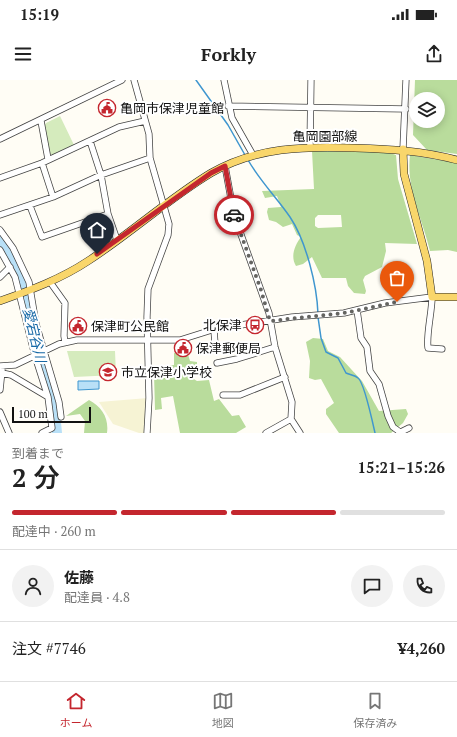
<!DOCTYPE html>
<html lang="ja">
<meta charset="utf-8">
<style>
body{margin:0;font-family:"PT Serif","Noto Sans JP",serif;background:#f2f2f2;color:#222;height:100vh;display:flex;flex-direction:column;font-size:15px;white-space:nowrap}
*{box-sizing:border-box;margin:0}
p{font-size:13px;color:#767676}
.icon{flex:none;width:22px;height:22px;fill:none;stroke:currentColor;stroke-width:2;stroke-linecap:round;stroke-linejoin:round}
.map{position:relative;height:353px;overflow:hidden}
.panel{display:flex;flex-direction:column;background:#fff;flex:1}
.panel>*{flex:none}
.controls{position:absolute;left:409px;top:12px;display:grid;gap:8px}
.controls a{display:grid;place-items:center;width:36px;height:36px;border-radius:50%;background:#fff;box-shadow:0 2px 10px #0003;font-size:20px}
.scale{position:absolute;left:12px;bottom:10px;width:79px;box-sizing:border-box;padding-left:4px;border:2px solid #111;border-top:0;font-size:11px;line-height:14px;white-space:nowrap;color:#111;-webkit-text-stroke:3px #fff;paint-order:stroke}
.pin{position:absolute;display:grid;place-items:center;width:34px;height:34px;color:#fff;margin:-41px -17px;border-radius:50% 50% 50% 0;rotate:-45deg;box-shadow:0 0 4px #0007}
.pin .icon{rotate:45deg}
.courier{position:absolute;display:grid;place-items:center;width:40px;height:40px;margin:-20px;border:3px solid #c4262e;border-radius:50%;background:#fff;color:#222;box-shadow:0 1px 5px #0007}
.summary em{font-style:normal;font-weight:600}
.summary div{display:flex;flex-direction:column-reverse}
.summary{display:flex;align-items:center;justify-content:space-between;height:68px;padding:0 12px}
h1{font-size:26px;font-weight:600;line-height:30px}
.bar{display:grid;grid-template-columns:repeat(4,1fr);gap:6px 4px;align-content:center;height:48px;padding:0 12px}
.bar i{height:5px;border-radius:3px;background:#e0e0e0}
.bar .current{background:#c4262e}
.bar p{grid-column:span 4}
.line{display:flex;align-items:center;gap:10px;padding:0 12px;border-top:1px solid #e0e0e0}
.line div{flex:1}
.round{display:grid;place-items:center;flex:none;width:42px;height:42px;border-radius:21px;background:#f2f2f2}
.status{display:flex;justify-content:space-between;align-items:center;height:28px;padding:0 20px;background:#fff;direction:ltr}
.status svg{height:11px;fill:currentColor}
header{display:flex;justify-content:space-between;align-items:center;height:52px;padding:0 12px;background:#fff;font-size:18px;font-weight:600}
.menu{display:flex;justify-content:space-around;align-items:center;height:56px;border-top:1px solid #e0e0e0;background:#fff;font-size:11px;color:#767676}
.menu a{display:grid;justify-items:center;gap:2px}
.menu .current{color:#c4262e}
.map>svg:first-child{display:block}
.farmland{fill:#f6f3d4}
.green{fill:#d5ebbd}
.forest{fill:#b9dc9c;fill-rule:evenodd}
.water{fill:#b9e0f7;stroke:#3f96cf}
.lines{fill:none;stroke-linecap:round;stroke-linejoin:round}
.stream{stroke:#3f96cf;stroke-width:1.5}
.river{stroke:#b9e0f7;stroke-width:10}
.minor-casing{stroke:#444;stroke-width:7}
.major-casing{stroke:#222;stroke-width:8}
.minor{stroke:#fff;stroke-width:5.5}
.major{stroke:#f9d66b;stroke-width:7}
.done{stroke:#646461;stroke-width:4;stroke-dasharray:0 7.2}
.route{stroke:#c4262e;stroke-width:5}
.labels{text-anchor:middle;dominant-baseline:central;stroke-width:4;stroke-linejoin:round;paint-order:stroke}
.poi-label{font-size:13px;fill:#111;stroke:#fff;text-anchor:start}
.street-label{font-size:13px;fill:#111;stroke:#fff}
.water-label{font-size:14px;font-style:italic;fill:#1768a6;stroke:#fff}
</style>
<div class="status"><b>15:19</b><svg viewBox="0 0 49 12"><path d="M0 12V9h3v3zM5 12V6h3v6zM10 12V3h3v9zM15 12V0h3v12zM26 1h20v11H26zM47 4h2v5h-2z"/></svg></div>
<header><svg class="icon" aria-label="menu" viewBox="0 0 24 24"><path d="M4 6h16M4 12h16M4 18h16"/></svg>Forkly<svg class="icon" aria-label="share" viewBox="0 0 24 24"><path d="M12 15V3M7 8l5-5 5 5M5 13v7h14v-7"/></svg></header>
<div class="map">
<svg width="457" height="353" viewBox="0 0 457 353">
<rect width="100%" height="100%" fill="#fffdf5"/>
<path class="farmland" d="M148,318L145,353H139L113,344L99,322Z"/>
<path class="green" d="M60,36L74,65L53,75L50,74L44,46L46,43Z
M67,271H115L116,295L74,297Z"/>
<path class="forest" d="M415,0H457V74L427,70L413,55ZM416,19H438V41H416Z
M312,71L387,72L396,75L398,99L417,164L385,163L386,171L382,187L365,196L363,200L366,211L365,214L354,213L348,206L346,198H322L312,177L303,184L296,186C290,176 295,165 301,157L297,155L292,144L283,147L276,142L269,140L267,132L268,128L281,127L277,116L265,118L262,111L314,109ZM318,135H341L342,147L318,148L315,146V138Z
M410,75L457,83V172L448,170L430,171C422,138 406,109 410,75Z
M313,258L323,259L328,271L340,277L362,301L379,331L406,329L408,334L403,343L391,353H339L326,334V329L334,323L321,299L315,300L309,298L310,281L306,262Z
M187,271L190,281L197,282V286L192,288V298L197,301L209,300L214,321L219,319L232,336L239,335L246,347L236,353H180L173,316L161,318L162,329L155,330L154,294L165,292L168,285H174V273Z
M89,320C102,327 109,338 107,353H84L85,341L80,334L66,336Z"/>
<path class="water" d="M78,301H99V309L78,310Z"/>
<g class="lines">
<path class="stream" d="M196,0L228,45L245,75
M248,80C260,101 277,118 290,137C306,161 317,205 318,234
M318,237L321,258L326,272L338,278L346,293C350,295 355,295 358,298C364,302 373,344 375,353"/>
<path class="river" d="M0,161L16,184L23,203L33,254L54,322L57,353"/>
<defs>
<path id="minor" d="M134,0L149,54L150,78L169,144L168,155L148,209L147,237L149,318L147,353
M224,0L232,38L253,75
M228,26L406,29
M41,41L48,79
M0,59L122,0
M90,61L101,95L108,134L117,160
M310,66L311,0
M403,69L406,0
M42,83L53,117
M225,86L234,135L269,233L275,267L292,322L291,339L300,353
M0,98L42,83L119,47L145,41
M30,126L42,157L108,134
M0,135L53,117L101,95L150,78
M0,150L13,168L29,202L36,244L59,322L61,337
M0,170L15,197L35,276L48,317
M0,197L10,187
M50,202L65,223L64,256L65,262
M357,230L361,258L367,267L370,291L379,304L388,336L393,347L400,352
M214,250L215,264
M217,283L237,279L275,267
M0,286L15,285L59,264L77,260H180L215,249L292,237L344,233L385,223L432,217C432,232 426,255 428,268L442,269
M2,293L11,295L48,317L52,348L42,353
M0,310L2,290
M223,315H240L285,297
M0,332L9,353
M266,353L291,339
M399,353L409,348"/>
<path id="major" d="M403,69L404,94L427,181L432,217H457
M0,221C31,210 61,199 88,181C130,154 168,119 211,93C256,67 305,66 355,68C391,69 422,71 457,80"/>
</defs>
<use href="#minor" class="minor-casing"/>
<use href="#major" class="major-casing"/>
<use href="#minor" class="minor"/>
<use href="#major" class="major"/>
</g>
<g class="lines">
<path class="done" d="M234,135L261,210L270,241L344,233L397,222"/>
<path class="route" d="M97,174L211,93L225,86L234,135"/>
</g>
<defs>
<symbol id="civic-ring" viewBox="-11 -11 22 22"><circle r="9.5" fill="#fff" stroke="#c4262e" stroke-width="1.5"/><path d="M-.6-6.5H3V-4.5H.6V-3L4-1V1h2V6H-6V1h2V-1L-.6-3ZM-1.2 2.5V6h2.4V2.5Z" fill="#c4262e"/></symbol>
<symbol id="bus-ring" viewBox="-11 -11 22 22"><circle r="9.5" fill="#fff" stroke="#c4262e" stroke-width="1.5"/><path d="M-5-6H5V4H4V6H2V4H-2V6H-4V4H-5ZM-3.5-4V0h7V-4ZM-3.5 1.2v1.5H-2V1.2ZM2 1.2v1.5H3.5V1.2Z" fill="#c4262e"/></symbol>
<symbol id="school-ring" viewBox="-11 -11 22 22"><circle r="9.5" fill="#fff" stroke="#c4262e" stroke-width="1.5"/><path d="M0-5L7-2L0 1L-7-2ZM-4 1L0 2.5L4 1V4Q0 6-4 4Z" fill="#c4262e"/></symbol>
</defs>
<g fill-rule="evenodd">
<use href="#civic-ring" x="97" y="18" width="20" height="20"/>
<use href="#bus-ring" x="245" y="235" width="20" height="20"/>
<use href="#civic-ring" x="68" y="236" width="20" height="20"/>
<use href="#civic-ring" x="173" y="258" width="20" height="20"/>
<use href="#school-ring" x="98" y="282" width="20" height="20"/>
</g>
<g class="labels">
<g class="poi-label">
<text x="120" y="28">亀岡市保津児童館</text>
<text x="242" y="245" text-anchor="end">北保津</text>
<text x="91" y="246">保津町公民館</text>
<text x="196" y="268">保津郵便局</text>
<text x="121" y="292">市立保津小学校</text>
</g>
<g class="street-label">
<text x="325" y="56">亀岡園部線</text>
</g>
<g class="water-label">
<text transform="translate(35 255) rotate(76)">愛宕谷川</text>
</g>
</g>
</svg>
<div class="controls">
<a><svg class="icon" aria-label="layers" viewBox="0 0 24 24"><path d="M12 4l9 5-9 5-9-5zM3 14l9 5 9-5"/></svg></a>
</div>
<div class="scale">100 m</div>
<div class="pin" style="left:397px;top:222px;background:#ea580c"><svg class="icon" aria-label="bag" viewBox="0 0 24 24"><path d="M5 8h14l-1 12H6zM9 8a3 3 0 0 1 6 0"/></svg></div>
<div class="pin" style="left:97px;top:174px;background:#1f2937"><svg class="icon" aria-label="home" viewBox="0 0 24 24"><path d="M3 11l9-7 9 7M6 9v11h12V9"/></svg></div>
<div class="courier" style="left:234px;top:135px"><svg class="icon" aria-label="car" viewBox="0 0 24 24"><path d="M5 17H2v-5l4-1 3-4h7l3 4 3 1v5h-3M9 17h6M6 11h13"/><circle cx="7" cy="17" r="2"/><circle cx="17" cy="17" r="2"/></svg></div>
</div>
<section class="panel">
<div class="summary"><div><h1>2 分</h1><p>到着まで</p></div><em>15:21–15:26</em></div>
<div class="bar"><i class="current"></i><i class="current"></i><i class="current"></i><i></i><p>配達中 · 260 m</p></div>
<div class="line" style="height:72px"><a class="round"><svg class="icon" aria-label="person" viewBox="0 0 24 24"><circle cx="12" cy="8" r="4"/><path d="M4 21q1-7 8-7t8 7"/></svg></a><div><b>佐藤</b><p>配達員 · 4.8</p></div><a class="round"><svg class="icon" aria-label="chat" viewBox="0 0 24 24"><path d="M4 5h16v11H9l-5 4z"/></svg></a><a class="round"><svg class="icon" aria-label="phone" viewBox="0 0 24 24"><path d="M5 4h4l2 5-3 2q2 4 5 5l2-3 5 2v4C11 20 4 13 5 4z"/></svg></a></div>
<div class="line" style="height:52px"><div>注文 #7746</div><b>¥4,260</b></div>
</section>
<nav class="menu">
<a class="current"><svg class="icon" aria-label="home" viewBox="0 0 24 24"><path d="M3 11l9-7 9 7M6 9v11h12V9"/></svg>ホーム</a>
<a><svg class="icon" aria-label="map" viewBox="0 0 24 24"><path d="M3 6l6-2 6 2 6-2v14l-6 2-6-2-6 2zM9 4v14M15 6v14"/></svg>地図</a>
<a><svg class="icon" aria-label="saved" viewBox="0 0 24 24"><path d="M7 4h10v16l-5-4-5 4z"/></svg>保存済み</a>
</nav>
